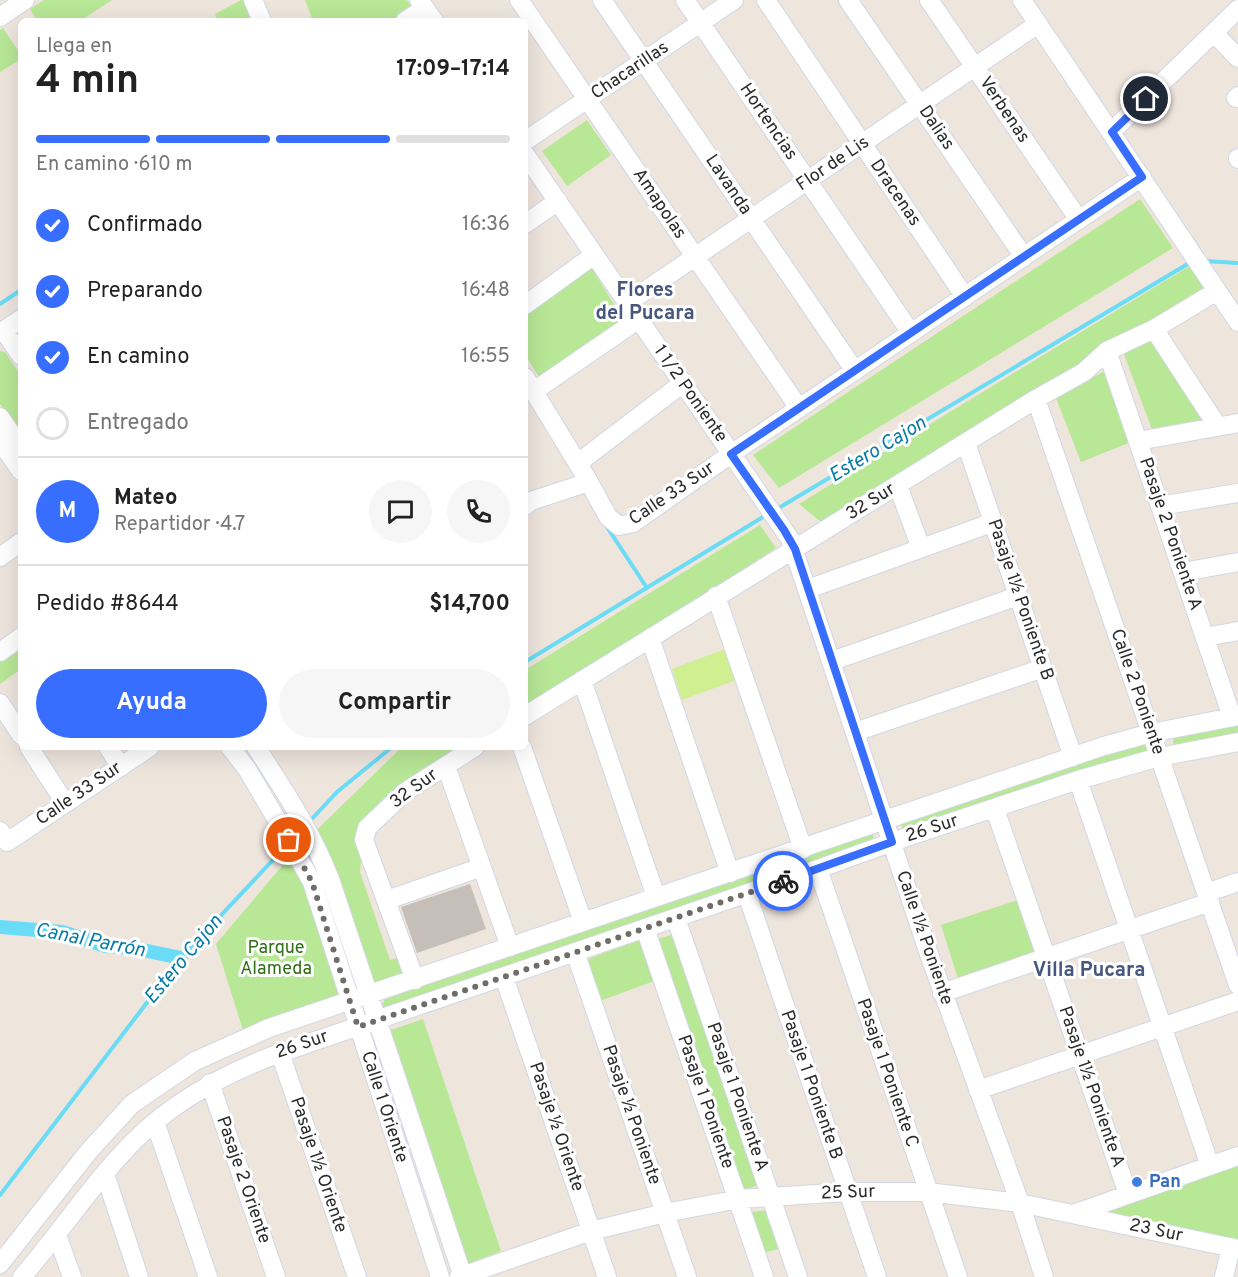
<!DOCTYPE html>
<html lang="es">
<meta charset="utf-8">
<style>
body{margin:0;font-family:Overpass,sans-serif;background:#f6f6f6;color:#222;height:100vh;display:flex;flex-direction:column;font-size:22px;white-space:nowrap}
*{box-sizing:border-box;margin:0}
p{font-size:20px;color:#767676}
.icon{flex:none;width:33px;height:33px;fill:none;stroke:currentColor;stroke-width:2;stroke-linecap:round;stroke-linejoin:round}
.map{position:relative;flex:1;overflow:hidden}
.panel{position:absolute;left:18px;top:18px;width:510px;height:732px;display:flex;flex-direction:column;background:#fff;border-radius:9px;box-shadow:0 6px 24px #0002}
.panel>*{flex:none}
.pin{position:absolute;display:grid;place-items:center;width:51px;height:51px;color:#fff;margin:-26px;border:3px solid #fff;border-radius:50%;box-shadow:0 2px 6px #0007}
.courier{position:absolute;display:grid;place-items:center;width:60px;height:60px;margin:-30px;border:4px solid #386eff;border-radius:50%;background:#fff;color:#222;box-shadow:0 2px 8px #0007}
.headline em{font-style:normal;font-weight:700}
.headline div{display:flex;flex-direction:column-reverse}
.headline{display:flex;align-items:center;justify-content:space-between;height:102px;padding:0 18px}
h1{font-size:39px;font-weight:700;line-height:45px}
.bar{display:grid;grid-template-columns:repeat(4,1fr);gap:9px 6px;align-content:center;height:72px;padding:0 18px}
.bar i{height:8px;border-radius:4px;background:#e0e0e0}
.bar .active{background:#386eff}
.bar p{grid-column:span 4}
.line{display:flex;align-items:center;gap:15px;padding:0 18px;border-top:2px solid #e0e0e0}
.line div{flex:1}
.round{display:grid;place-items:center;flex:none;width:63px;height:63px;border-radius:32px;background:#f6f6f6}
ol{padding:0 18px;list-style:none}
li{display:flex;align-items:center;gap:18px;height:66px}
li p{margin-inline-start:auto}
li .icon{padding:6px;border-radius:50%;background:#386eff;color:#fff;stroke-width:4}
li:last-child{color:#767676}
li i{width:33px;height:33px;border:3px solid #e0e0e0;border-radius:50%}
.cta{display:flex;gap:12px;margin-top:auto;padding:12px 18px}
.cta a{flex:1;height:69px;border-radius:36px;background:#386eff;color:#fff;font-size:24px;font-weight:700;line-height:69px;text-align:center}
.cta a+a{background:#f6f6f6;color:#222}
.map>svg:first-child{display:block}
.green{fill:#b8e796}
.pitch{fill:#cfef91}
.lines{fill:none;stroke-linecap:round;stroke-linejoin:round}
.stream{stroke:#6adcf6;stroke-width:4}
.canal{stroke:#6adcf6;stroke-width:14}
.building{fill:#c6bfb9}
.minor-casing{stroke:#d2d7e5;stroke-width:20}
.minor{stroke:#fff;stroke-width:18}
.done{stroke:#6f6c69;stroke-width:6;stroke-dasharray:0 10.8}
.route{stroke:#386eff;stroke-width:8}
.shop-dot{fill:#3f7fe0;stroke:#fff;stroke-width:2}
.labels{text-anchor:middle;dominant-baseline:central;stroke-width:6;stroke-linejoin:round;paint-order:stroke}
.street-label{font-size:18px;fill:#2b2b2b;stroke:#fff}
.park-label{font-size:18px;fill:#2f6d16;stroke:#fff}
.shop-label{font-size:18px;font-weight:bold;fill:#366cbe;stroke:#fff;text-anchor:start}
.neighbourhood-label{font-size:20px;font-weight:bold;fill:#48577f;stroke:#fff}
.water-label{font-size:20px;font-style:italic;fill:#067ba5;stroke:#fff}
</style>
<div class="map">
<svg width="1238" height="1277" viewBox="0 0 1238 1277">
<rect width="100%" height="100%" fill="#eee5dd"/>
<path class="green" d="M44,0H112L80,21H37L30,9Z
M241,0H253L258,13L242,21H218L215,14Z
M305,0H407L416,13L403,21H313Z
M3,28L21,55V59L0,72V30Z
M587,120L611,155L567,186L542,151Z
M1140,199L1173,248L779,488L753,455Z
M1191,265L1207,287L821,522L799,504Z
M591,267L624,320L540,378L525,355V313Z
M1153,337L1211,423L1154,435L1124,354Z
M0,351L5,352L21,376V434L0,404Z
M1121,362L1146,436L1081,462L1056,398Z
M760,525L776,548L525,709V670Z
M21,647V669L0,684V662Z
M1238,724V737L1177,747L1173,743L1174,737Z
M1145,740L1148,752L903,830L901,824Z
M402,747H467L397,792L362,853L360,872L390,960L397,958L406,974L375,988L331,862L312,882L346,1006L246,1040L216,944L293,853Z
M864,833L873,835L875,842L385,1010L382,1005L385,999Z
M1021,899L1040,955L959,982L941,925Z
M677,933L763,1184L739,1191L652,941Z
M642,939L657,980L597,1002L583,961Z
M423,1019L501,1251L468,1264L388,1031Z
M1238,1161V1242L1097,1212Z
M770,1210L783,1248L762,1253L750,1212Z"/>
<path class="pitch" d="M725,649L736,680L682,700L672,669Z"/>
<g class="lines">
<path class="stream" d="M1204,261L1238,263
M0,304L21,290
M777,509L1191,262
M607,527L647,588
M525,662L768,514
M308,823L337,792L392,747
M0,1195L181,958L286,846"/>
<path class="canal" d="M0,927L62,932L106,946L133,948L181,958"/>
</g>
<path class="building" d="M470,884L486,929L417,953L401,907Z"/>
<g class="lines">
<defs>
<path id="minor" d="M253,0L262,21
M419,0L434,21
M519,0L799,408
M602,0L855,371
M685,0L911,333
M766,0L965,297
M848,0L1024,257
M929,0L1079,220
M1022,0L1238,322
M0,17L25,0
M405,21L425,8
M1214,33L1238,58
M1236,98L1238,96
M1111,132L1238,9
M525,141L734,0
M525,154L790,539L931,960L1020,1203L1044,1277
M1238,158V159
M525,224L558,201
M627,303L1038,24
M525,305L594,255
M1154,329L1218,427
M4,331L21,356
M0,333L21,319
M1107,351L1232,717
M525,377L589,482L608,517L619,526L633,523L731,454L1142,177
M534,391L639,319
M1036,399L1238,985
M0,417L21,448
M0,441L21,471
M1138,441L1238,423
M966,443L1073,757
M578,463L683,383
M898,486L921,548
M525,506L531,501L589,482
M1160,506L1238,493
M0,557L21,542
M1183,572L1238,562
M808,589L994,522
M716,596L803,849
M1205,637L1238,631
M650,638L730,873
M0,652L21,637
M832,661L1018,596
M582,680L656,897
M0,703L21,735
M525,716L1036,399L1084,372L1107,351L1154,329L1217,291
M855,732L1043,668
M29,747L65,803
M108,747L121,767
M230,747L247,769L277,820L312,882L440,1277
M256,747C284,790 313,834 331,882L463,1277
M522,747L583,922
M446,766L510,947
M1078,780L1210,1166
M995,809L1128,1194
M0,831L7,842L150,747
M818,869L958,1277
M1206,893L1238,882
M747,894L877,1277
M387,900L482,867
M676,918L798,1277
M645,928L764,1277
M575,952L687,1277
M504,977L607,1277
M415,980L364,840L367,828L405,792L475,747
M942,993L1210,902
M280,1053L357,1277
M210,1083L276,1277
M978,1090L1238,1001
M155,1122L208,1277
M105,1174L139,1277
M1076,1213L1238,1156
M57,1235L72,1277
M0,1264L89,1151L132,1104L195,1061L269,1028L1104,746L1151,733L1238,716
M22,1277C55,1239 83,1197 117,1159C161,1108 217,1076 280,1053L818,869L892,842L1078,780L1159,757L1238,742
M459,1277L591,1231L665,1213L739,1199L847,1192H928L1020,1203L1238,1249
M1224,1277L1231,1247"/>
</defs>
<use href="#minor" class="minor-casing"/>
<use href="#minor" class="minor"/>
</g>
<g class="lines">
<path class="done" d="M289,840L312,882L358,1027L783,881"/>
<path class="route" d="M783,881L892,842L795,549L784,530L731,454L1142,177L1112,132L1146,99"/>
</g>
<circle class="shop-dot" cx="1137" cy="1182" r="6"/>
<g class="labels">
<g class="street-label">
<text transform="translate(630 71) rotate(-34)">Chacarillas</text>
<text transform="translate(1004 110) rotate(56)">Verbenas</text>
<text transform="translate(768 122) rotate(56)">Hortencias</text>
<text transform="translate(936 128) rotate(56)">Dalias</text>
<text transform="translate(833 164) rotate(-34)">Flor de Lis</text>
<text transform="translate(728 185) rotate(56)">Lavanda</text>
<text transform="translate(895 193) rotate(56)">Dracenas</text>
<text transform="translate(659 204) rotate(56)">Amapolas</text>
<text transform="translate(690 394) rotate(55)">1 1/2 Poniente</text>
<text transform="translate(672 494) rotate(-34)">Calle 33 Sur</text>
<text transform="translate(871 502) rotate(-32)">32 Sur</text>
<text transform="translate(1170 534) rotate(71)">Pasaje 2 Poniente A</text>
<text transform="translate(1020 600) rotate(71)">Pasaje 1½ Poniente B</text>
<text transform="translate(1137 692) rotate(71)">Calle 2 Poniente</text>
<text transform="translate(414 789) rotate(-36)">32 Sur</text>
<text transform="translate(79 794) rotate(-34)">Calle 33 Sur</text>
<text transform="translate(932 829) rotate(-18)">26 Sur</text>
<text transform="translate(924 938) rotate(71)">Calle 1½ Poniente</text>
<text transform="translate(302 1045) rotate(-19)">26 Sur</text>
<text transform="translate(887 1073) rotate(71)">Pasaje 1 Poniente C</text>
<text transform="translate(811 1085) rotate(71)">Pasaje 1 Poniente B</text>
<text transform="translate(1091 1087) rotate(71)">Pasaje 1½ Poniente A</text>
<text transform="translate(737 1097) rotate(71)">Pasaje 1 Poniente A</text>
<text transform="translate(705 1102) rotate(71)">Pasaje 1 Poniente</text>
<text transform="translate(384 1107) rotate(72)">Calle 1 Oriente</text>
<text transform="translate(631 1115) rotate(71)">Pasaje ½ Poniente</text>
<text transform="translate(556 1127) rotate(71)">Pasaje ½ Oriente</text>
<text transform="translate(318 1165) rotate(71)">Pasaje 1½ Oriente</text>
<text transform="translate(243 1180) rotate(71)">Pasaje 2 Oriente</text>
<text transform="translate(848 1193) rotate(-2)">25 Sur</text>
<text transform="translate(1156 1231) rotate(12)">23 Sur</text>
</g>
<g class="park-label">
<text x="276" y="948">Parque<tspan x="276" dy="21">Alameda</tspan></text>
</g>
<g class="shop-label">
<text x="1149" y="1182">Pan</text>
</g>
<g class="neighbourhood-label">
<text x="645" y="291">Flores<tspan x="645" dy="23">del Pucara</tspan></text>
<text x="1089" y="971">Villa Pucara</text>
</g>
<g class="water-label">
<text transform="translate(878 450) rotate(-31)">Estero Cajon</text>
<text transform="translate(90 941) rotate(11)">Canal Parrón</text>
<text transform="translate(184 960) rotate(-50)">Estero Cajon</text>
</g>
</g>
</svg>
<div class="pin" style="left:289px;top:840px;background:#ea580c"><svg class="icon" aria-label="bag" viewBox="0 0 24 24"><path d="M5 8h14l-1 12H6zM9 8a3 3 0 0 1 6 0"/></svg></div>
<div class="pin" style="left:1146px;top:99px;background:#1f2937"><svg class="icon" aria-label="home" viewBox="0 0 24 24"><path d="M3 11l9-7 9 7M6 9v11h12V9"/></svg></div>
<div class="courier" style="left:783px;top:881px"><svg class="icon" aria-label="bike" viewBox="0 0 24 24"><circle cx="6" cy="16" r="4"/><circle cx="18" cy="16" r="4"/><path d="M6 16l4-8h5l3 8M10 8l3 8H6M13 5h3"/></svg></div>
<section class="panel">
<div class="headline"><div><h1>4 min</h1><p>Llega en</p></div><em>17:09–17:14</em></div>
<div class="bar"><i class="active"></i><i class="active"></i><i class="active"></i><i></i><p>En camino · 610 m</p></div>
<ol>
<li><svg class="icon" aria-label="check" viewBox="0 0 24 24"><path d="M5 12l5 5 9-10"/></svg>Confirmado<p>16:36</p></li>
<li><svg class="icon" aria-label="check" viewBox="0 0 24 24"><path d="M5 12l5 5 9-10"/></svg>Preparando<p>16:48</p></li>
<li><svg class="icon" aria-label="check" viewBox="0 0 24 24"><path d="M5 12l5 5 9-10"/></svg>En camino<p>16:55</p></li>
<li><i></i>Entregado</li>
</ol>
<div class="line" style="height:108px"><b class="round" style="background:#386eff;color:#fff">M</b><div><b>Mateo</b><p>Repartidor · 4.7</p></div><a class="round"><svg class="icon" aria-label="chat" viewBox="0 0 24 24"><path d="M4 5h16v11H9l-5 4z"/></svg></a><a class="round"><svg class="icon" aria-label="phone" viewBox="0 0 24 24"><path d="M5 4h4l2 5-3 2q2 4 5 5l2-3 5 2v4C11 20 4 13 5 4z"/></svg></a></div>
<div class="line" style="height:78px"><div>Pedido #8644</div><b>$14,700</b></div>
<div class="cta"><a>Ayuda</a><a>Compartir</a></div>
</section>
</div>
